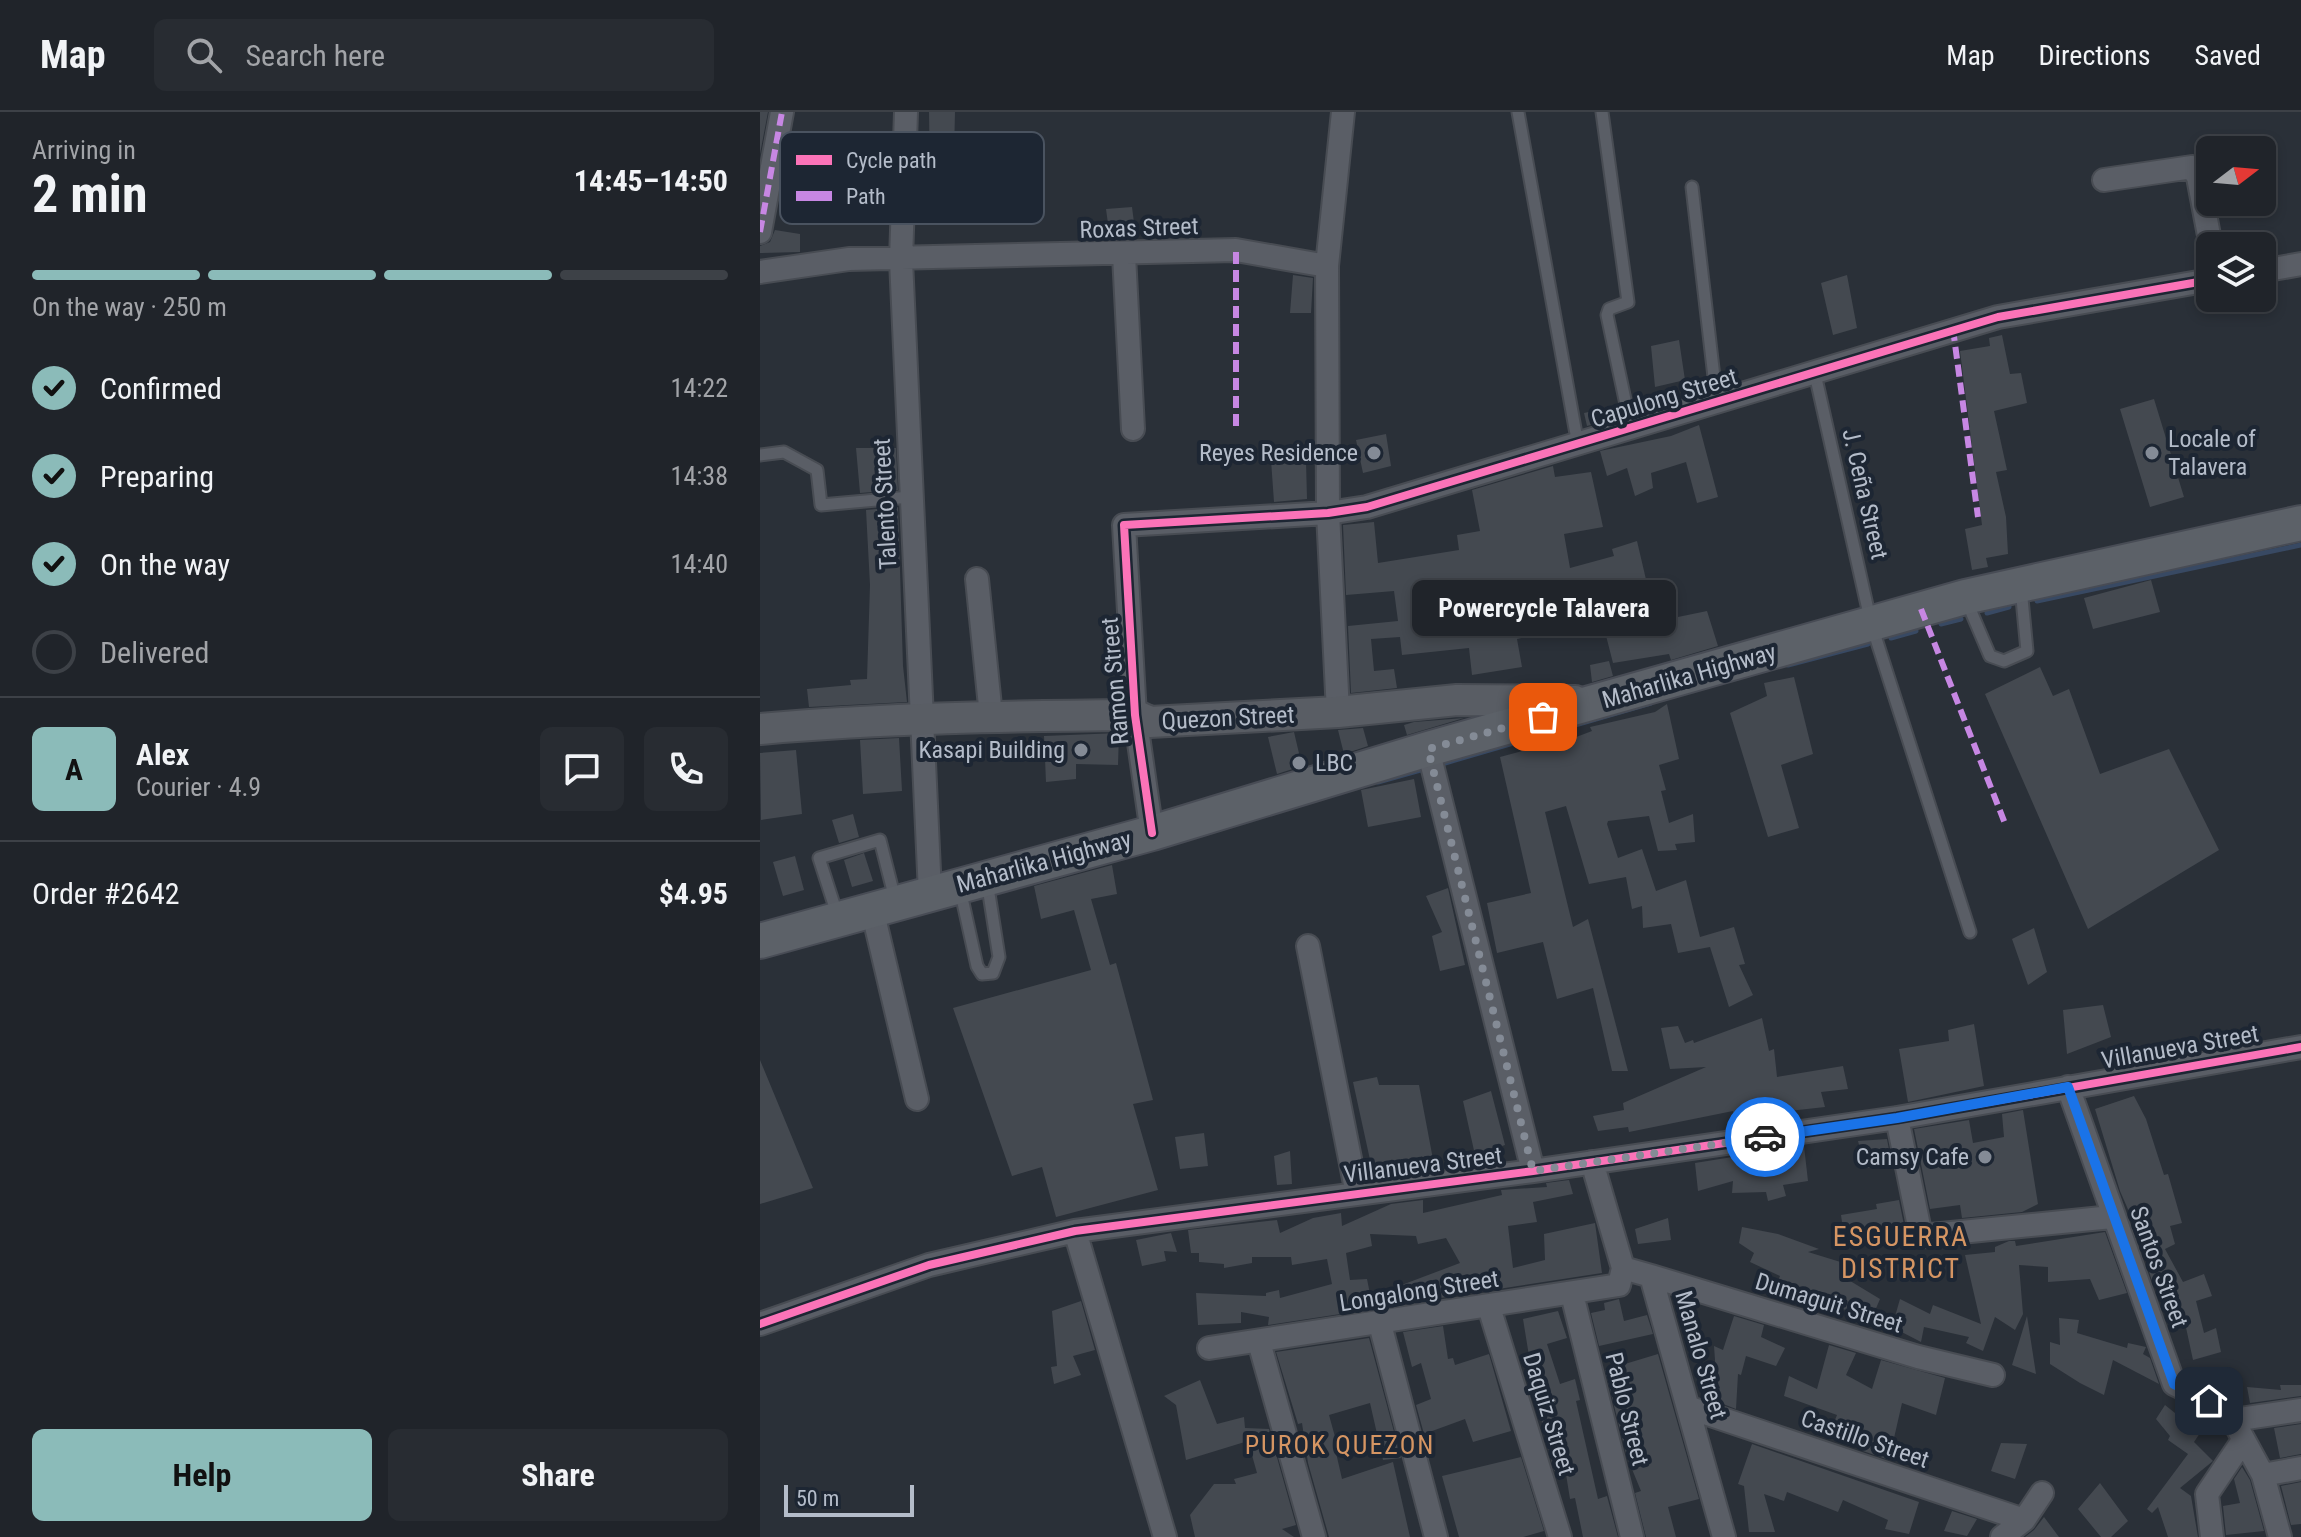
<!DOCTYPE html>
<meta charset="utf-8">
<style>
body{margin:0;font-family:"Roboto Condensed",sans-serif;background:#282c32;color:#f1f3f6;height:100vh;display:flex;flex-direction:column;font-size:30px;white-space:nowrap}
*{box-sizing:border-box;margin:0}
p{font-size:26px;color:#a2a4a8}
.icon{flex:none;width:44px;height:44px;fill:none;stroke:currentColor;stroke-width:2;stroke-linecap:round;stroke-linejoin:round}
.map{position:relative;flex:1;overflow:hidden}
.drawer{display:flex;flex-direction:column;background:#20242a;width:760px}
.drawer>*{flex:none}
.needle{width:52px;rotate:74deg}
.controls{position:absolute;left:1436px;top:24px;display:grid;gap:16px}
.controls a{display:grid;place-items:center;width:80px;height:80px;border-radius:12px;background:#20242a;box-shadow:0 4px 12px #0003,0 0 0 2px #3d4147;font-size:40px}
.scale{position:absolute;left:24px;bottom:20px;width:130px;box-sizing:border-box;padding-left:8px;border:4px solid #b4bcc9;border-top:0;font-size:22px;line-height:28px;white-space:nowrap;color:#b4bcc9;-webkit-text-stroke:6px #1d2633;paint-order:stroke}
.pin{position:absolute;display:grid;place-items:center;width:68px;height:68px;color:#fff;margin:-34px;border-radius:16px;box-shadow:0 4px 12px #0006}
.courier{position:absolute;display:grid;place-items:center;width:80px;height:80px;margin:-40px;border:6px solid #1a73e8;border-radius:50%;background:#fff;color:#222;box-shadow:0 2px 10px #0007}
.bubble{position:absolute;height:56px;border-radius:12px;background:#20242a;box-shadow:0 4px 12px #0003,0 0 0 2px #3d4147;font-size:26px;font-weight:700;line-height:56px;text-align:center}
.overview em{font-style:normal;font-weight:700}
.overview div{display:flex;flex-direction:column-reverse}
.overview{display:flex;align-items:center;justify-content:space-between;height:136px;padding:0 32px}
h1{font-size:52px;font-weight:700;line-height:60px}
.bar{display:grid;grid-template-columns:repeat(4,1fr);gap:12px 8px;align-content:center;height:96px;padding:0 32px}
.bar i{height:10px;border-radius:6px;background:#3d4147}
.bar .selected{background:#8bbbb9}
.bar p{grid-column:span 4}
.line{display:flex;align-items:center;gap:20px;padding:0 32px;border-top:2px solid #3d4147}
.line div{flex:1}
.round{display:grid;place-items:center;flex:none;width:84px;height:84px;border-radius:12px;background:#282c32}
ol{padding:0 32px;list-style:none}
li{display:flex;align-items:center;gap:24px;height:88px}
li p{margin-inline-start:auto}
li .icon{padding:8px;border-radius:50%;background:#8bbbb9;color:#111;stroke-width:4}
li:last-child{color:#a2a4a8}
li i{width:44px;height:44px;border:4px solid #3d4147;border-radius:50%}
.primary-button{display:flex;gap:16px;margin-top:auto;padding:16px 32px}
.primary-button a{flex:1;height:92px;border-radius:12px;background:#8bbbb9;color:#111;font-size:32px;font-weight:700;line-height:92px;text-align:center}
.primary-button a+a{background:#282c32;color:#f1f3f6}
header{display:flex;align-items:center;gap:48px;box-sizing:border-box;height:112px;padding:0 40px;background:#20242a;border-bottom:2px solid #3d4147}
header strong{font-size:38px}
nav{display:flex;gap:44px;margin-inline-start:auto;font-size:28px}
.search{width:560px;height:72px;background:#282c32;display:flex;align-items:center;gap:20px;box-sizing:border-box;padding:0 28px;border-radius:12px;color:#a2a4a8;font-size:30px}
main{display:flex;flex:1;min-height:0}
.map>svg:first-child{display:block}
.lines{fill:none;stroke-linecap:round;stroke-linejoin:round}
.stream{stroke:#384963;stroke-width:5}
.building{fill:#444950}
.lane-casing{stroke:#484c53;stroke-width:15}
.street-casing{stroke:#484c53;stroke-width:26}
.secondary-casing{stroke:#484c53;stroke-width:34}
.primary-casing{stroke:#484c55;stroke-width:38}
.lane{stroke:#5a5e66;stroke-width:11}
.street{stroke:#5a5e66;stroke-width:22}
.secondary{stroke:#595d64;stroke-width:30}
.primary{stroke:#5c6168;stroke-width:34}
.quiet{stroke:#c787e3;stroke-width:6;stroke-dasharray:12 6;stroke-linecap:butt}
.cycleway-casing{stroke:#1d2633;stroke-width:13}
.cycleway{stroke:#fb73b8;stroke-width:8}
.done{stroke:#848b96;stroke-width:8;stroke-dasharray:0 14.4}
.route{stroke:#1a73e8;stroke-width:10}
.poi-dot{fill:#848b96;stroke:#1d2633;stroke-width:3}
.labels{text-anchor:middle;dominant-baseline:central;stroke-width:8;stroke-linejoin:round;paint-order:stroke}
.street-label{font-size:24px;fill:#b4bcc9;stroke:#1d2633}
.poi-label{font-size:24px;fill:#b4bcc9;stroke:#1d2633;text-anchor:end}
.neighbourhood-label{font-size:26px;letter-spacing:2px;fill:#d59563;stroke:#1d2633}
.quarter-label{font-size:28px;letter-spacing:2px;fill:#d59563;stroke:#1d2633}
.key{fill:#1d2633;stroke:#4a5360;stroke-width:2}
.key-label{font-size:22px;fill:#b4bcc9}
</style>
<header>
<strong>Map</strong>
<div class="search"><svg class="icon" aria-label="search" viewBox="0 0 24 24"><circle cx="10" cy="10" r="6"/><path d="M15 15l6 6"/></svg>Search here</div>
<nav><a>Map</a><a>Directions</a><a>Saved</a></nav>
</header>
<main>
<section class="drawer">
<div class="overview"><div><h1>2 min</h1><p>Arriving in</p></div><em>14:45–14:50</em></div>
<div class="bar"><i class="selected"></i><i class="selected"></i><i class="selected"></i><i></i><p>On the way · 250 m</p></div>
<ol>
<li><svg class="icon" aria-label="check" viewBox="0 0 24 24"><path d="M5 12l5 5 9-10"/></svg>Confirmed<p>14:22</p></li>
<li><svg class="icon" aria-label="check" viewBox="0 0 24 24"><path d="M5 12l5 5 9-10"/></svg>Preparing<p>14:38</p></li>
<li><svg class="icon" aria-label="check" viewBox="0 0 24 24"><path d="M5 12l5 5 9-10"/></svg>On the way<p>14:40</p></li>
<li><i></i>Delivered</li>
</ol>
<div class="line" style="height:144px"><b class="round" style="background:#8bbbb9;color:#111">A</b><div><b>Alex</b><p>Courier · 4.9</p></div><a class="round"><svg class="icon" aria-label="chat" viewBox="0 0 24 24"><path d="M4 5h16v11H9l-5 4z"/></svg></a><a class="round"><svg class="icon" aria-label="phone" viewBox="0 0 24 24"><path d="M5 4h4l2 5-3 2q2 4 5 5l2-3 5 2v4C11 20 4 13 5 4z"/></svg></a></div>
<div class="line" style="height:104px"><div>Order #2642</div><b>$4.95</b></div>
<div class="primary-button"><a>Help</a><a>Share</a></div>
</section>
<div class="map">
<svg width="1541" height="1425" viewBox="0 0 1541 1425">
<rect width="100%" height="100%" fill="#2a3038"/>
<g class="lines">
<path class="stream" d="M1277,489L1541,433
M1227,501L1249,495
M1181,512L1201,507
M1131,526L1156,519
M1028,553L1108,532
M685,651L891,591
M618,670L664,657"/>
</g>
<path class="building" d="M0,0H8L0,42Z
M169,0H195L193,83H212L216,113L174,110L179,66H170Z
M372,95L376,126L350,127L346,97Z
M15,118L40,122V140L0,141V134L10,130Z
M533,163L553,166L551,201H530Z
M1087,163L1097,216L1073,223L1061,171Z
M1242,223L1250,262L1261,261L1267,291L1234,299L1247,358L1236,360L1246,405L1248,442L1226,446L1228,455L1212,458L1205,417L1222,413L1200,239L1230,234L1229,226Z
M919,228L925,268L895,275L891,234Z
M1394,287L1424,385L1390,395L1360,297Z
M842,297L845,309L827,314L824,301Z
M939,313L958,385L937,391L926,350L891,361L893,376L875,384L867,356L847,364L840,339L911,324Z
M626,322L631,354L603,361L596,328Z
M96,336H136L138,378L100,381Z
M511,348L546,349L547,387L514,390Z
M793,354L795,365L831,360L843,415L804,422L810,456L854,444L852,437L877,429L888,476L909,470L918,505L947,499L958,534L911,548L909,542L853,551L842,508L757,527L762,555L712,563L709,536L642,543L640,525L611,527L614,559L634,557L637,576L591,581L588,514L638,509L634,479L586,483L583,413L614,410L618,451L699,438L697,423L720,419L712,378Z
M138,395L143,554L147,590L49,595L47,577L91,573L90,568L107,567L110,473L106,398Z
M1391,468L1400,500L1333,517L1324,486Z
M849,549L853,564L832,570L830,553Z
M1280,555L1293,584L1309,577L1340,662L1409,637L1459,738L1328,817L1225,582Z
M1034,565L1053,642L1021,653L1039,716L1008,725L970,601L1007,584L1004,571Z
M907,592L919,647L899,653L906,678L901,679L909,711L933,702L935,730L915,732L917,738L898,739L889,704L848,709L847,712L858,746L882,737L896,779L926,768L940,825L974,815L985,852L979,853L993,883L969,895L950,835L918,841L911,812L883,816L882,794L872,797L866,765L829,772L806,694L785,700L813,815L828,807L868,959H852L833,876L797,887L783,830L737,841L727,791L771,781L740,645L781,634L782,638L832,619L830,615L895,600Z
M704,606L647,623L644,613L654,610Z
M603,616L608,634L584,642L578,618Z
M534,620L542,654L517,662L508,625Z
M359,621L358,653L316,652V667L286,670L284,624Z
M139,626L142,679L103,682L100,628Z
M36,638L42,702L1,708L0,641Z
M654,667L661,705L608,715L601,678Z
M93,702L99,725L79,731L72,708Z
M104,741L113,769L92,775L84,748Z
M35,744L44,778L23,784L13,750Z
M352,753L357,782L331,787L350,853L356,851L393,988L373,992L398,1078L296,1105L282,1055L252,1064L193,896L331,858L314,798L281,807L274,774Z
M688,776L705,853L680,859L672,824L682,820L666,784Z
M1274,816L1287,860L1268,873L1252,827Z
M1343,893L1351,925L1307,942L1303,898Z
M1002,906L1009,939L1014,937L1017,965L1083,954L1088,977L1061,980L1065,995L1029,999L1030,1003L974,1009L973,999L869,1020L868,1015L838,1019L833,1004L864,998L863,991L946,955L910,957L901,916L918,914L925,931L933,928L934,931Z
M1214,912L1224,974L1148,990L1139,937L1189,929L1188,918Z
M0,948L53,1076L0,1092Z
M617,965L619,973H659L675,1058L614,1066L593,970Z
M731,979L745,1033L715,1043L703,989Z
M1374,984L1386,1007L1404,1063L1408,1062L1422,1111L1410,1114L1415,1132L1405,1137L1423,1170L1444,1162L1452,1184L1436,1189L1444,1221L1456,1216L1461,1240L1433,1248L1422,1197L1417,1215L1398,1169L1393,1172L1387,1153L1393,1151L1382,1128L1376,1100L1370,1102L1360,1079L1335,997Z
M1263,998L1278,1092L1262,1100L1202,1106L1200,1093L1170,1097L1154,1017L1209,1008L1213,1031L1244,1025L1242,1002Z
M444,1021L448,1054L420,1057L415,1025Z
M1127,1027L1132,1054L1105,1056L1098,1029Z
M1044,1034L1048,1069L1023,1073L1026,1084L1008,1089L1006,1080L972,1081L973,1069L938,1079L935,1051L1016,1038L1017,1043Z
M530,1039L532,1072L517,1073L514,1044Z
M809,1068L813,1082L773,1090L777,1110L748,1114L753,1156L785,1148L784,1122L835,1111L842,1161L635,1193L631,1177L700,1151L686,1126L658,1132L656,1124L610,1122L612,1134L586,1141L590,1168L607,1167L613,1197L508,1213L509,1205L481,1200V1211L438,1213L436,1181L506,1184V1181L519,1178L520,1186L572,1172L567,1147L532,1153L531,1145H492V1151L464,1156V1152L439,1150V1141H431L428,1118L517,1108L520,1121L553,1106L581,1101L582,1114L631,1092L663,1088V1101L742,1083L741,1078L787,1075L786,1071Z
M1139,1088L1146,1123L1085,1131L1081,1103L1117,1097L1116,1092Z
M908,1106L911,1128L878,1132L875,1117Z
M982,1115L1018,1122L1059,1137L1048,1140L1087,1152L1082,1164L1120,1187L1111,1208L1017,1171L1020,1164L990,1150L994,1141L979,1131Z
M1345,1120L1367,1181L1339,1188L1330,1167L1288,1170V1155L1259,1153L1263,1202L1255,1218L1235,1205L1223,1239L1206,1231L1209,1225L1164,1215L1161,1230L1132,1215L1140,1187L1170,1202L1173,1193L1221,1212L1205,1143L1235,1140V1135L1249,1129H1255L1256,1134Z
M411,1121L417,1140L404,1139L406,1149L382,1154L376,1128Z
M859,1187L864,1209L887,1203L893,1222L839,1234L831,1201L845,1198L844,1191Z
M321,1189L335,1238L313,1244L321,1263L294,1272L291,1255L297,1254L292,1199Z
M798,1199L807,1226L787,1232L800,1272L815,1267L820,1288L816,1289L838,1387L847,1384L858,1425H823L815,1386L810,1387L805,1356L794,1359L792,1351L780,1302L787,1301L780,1266L769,1270L764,1252L770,1250L763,1207Z
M974,1204L1004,1213L1001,1225L1025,1236L1016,1254L986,1244L981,1263L978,1262L976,1297L958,1290L954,1234L963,1238Z
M1267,1204L1276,1262L1252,1253Z
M1299,1206L1319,1208L1317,1221L1367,1236L1368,1231L1386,1235L1383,1242L1390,1246L1399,1272L1353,1248L1344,1283L1320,1271L1290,1252V1230L1300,1233Z
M683,1214L688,1247L693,1246L695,1253L729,1242L751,1319L713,1330L705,1307L664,1322L656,1293L671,1287L661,1251L652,1255L643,1220Z
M609,1226L641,1346L623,1348L610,1291L569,1303L577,1332H574L582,1367L633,1350L650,1425H569L548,1351L542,1311L538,1312L516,1240Z
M1069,1233L1096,1241L1086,1263L1112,1277L1121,1248L1185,1266L1176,1303L1142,1291L1129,1348L1103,1339L1071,1318L1077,1303L1024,1284L1029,1264L1057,1277Z
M898,1242L939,1387L908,1395L916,1425H886L875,1381L881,1379L867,1345L845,1258Z
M440,1268L457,1312L484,1305L485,1316L509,1317L536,1413L522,1417L534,1425H435L430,1403L454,1372H476L474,1367L497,1361L488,1329L426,1348L416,1293L404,1284Z
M1520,1273H1541V1284L1490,1291L1487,1275L1521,1278Z
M1405,1293L1440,1321L1434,1330L1453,1349L1420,1376L1431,1384L1438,1425H1408L1398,1395L1392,1401L1387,1397L1428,1342L1408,1328L1410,1324L1396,1307Z
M1541,1312V1342L1520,1346L1514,1316Z
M1241,1331L1267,1332L1255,1367L1231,1359Z
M992,1332L1159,1390L1149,1422L1125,1417L1128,1408L1083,1388L1078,1400L1027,1380L1024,1389L1004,1382L1015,1420H989L984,1374L978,1372Z
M761,1345L784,1419L763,1425H699L682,1364Z
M1482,1355L1490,1368L1504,1419L1466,1423L1463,1394L1480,1391L1474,1367Z
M1541,1370V1412L1531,1413L1521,1374Z
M1340,1371L1368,1409L1351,1425H1341L1318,1397Z
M1192,1399L1217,1407L1207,1424L1184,1419Z
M1284,1405L1299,1425H1265L1274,1418Z"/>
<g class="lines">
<defs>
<path id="lane" d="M758,0L818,333
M842,0L868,190L849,197L847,203L871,316
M932,75L957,291
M1055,262L1111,511L1210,820
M0,343L24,340L57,358L61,393L150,385
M1207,490L1230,544L1244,549L1267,539L1261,476
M200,777L217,854L222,862L233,861L239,845L227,769
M78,805L59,746L120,728L135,787"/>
<path id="street" d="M146,0L141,148L170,781
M1344,68L1432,55L1438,65L1451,134
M0,120L22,0
M364,143L373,317
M1502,159L1541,152
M0,160L89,147L476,138L567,154
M217,467L231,604
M578,600L568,401L567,154L583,0
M668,637L773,1059
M392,721L375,603L364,413L568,401L607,395L1238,205L1450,168
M112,797L157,987
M548,834L597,1082
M1308,975L1414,1272L1449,1289L1473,1308L1503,1363L1520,1425
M1137,1006L1161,1124L1352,1105
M832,1050L863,1156L891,1164L964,1425
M315,1119L405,1425
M891,1164L1158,1245L1233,1263
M812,1182L872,1425
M729,1195L800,1425
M0,1212L169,1153L315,1119L773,1059L1137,1006L1541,935
M620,1212L676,1425
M499,1230L554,1425
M449,1236L859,1173L863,1156
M930,1296L1264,1408
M1473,1308L1541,1298
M1503,1363L1541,1356
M1242,1425L1264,1408L1282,1381
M1452,1425L1447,1382L1482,1330"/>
<path id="secondary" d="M0,617C125,606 249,604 375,603L390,610L578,600L697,588L815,589"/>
<path id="primary" d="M0,829L392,721L668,637L1205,485L1541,411"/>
</defs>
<use href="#lane" class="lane-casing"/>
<use href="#street" class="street-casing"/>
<use href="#secondary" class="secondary-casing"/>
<use href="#primary" class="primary-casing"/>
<use href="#lane" class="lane"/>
<use href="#street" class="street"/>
<use href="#secondary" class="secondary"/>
<use href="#primary" class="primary"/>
<path class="quiet" d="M0,120L22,0
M1193,217L1218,405
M476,314V138
M1161,497L1246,714"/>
<defs>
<path id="cycleway" d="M392,721L375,603L364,413L568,401L607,395L1238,205L1450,168
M0,1212L169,1153L315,1119L773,1059L1137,1006L1541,935"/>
</defs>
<use href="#cycleway" class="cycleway-casing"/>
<use href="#cycleway" class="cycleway"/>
</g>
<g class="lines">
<path class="done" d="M783,605L668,637L773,1059L1005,1025"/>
<path class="route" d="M1005,1025L1137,1006L1308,975L1414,1272L1449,1289"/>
</g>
<g class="poi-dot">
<circle cx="614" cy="341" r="8"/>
<circle cx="1392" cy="341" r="8"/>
<circle cx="321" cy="638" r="8"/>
<circle cx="539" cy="651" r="8"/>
<circle cx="1225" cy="1045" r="8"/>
</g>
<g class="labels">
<g class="street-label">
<text transform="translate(379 116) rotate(-2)">Roxas Street</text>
<text transform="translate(904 286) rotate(-17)">Capulong Street</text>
<text transform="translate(1105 382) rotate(77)">J. Ceña Street</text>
<text transform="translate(125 392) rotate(-93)">Talento Street</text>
<text transform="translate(929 564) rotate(-16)">Maharlika Highway</text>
<text transform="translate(355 569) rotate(-95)">Ramon Street</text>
<text transform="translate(468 606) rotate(-3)">Quezon Street</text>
<text transform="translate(284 750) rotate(-15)">Maharlika Highway</text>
<text transform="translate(1420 935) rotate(-10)">Villanueva Street</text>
<text transform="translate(663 1053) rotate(-7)">Villanueva Street</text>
<text transform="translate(1399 1155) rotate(70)">Santos Street</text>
<text transform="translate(659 1179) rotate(-9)">Longalong Street</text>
<text transform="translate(1069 1191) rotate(17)">Dumaguit Street</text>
<text transform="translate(941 1243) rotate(74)">Manalo Street</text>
<text transform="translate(867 1297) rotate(76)">Pablo Street</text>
<text transform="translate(789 1302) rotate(73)">Daquiz Street</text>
<text transform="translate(1105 1327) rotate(19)">Castillo Street</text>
</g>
<g class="poi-label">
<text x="1408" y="327" text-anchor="start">Locale of<tspan x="1408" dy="28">Talavera</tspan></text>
<text x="598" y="341">Reyes Residence</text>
<text x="305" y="638">Kasapi Building</text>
<text x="555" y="651" text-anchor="start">LBC</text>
<text x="1209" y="1045">Camsy Cafe</text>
</g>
<g class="neighbourhood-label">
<text x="580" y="1333">PUROK QUEZON</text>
</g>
<g class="quarter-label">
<text x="1141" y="1124">ESGUERRA<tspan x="1141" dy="32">DISTRICT</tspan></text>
</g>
</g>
<rect x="20" y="20" width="264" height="92" rx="12" class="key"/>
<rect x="36" y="43" width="36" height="10" fill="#fb73b8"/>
<rect x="36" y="79" width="36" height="10" fill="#c787e3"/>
<g class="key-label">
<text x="86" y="56">Cycle path</text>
<text x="86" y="92">Path</text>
</g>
</svg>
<div class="controls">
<a><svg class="needle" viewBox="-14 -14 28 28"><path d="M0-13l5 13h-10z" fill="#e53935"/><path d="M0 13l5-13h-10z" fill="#a2a4a8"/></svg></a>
<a><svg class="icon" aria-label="layers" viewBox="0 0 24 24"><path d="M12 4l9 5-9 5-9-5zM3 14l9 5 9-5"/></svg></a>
</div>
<div class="scale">50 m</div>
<div class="pin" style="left:783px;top:605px;background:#ea580c"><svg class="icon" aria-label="bag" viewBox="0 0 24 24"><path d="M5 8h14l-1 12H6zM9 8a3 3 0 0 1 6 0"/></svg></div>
<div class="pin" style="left:1449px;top:1289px;background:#1f2937"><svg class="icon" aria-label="home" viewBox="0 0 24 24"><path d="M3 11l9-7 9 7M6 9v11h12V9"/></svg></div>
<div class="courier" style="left:1005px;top:1025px"><svg class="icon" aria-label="car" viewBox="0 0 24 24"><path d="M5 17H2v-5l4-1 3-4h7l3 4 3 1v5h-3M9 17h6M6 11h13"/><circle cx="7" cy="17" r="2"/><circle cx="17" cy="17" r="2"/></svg></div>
<div class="bubble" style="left:652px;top:468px;width:264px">Powercycle Talavera</div>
</div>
</main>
